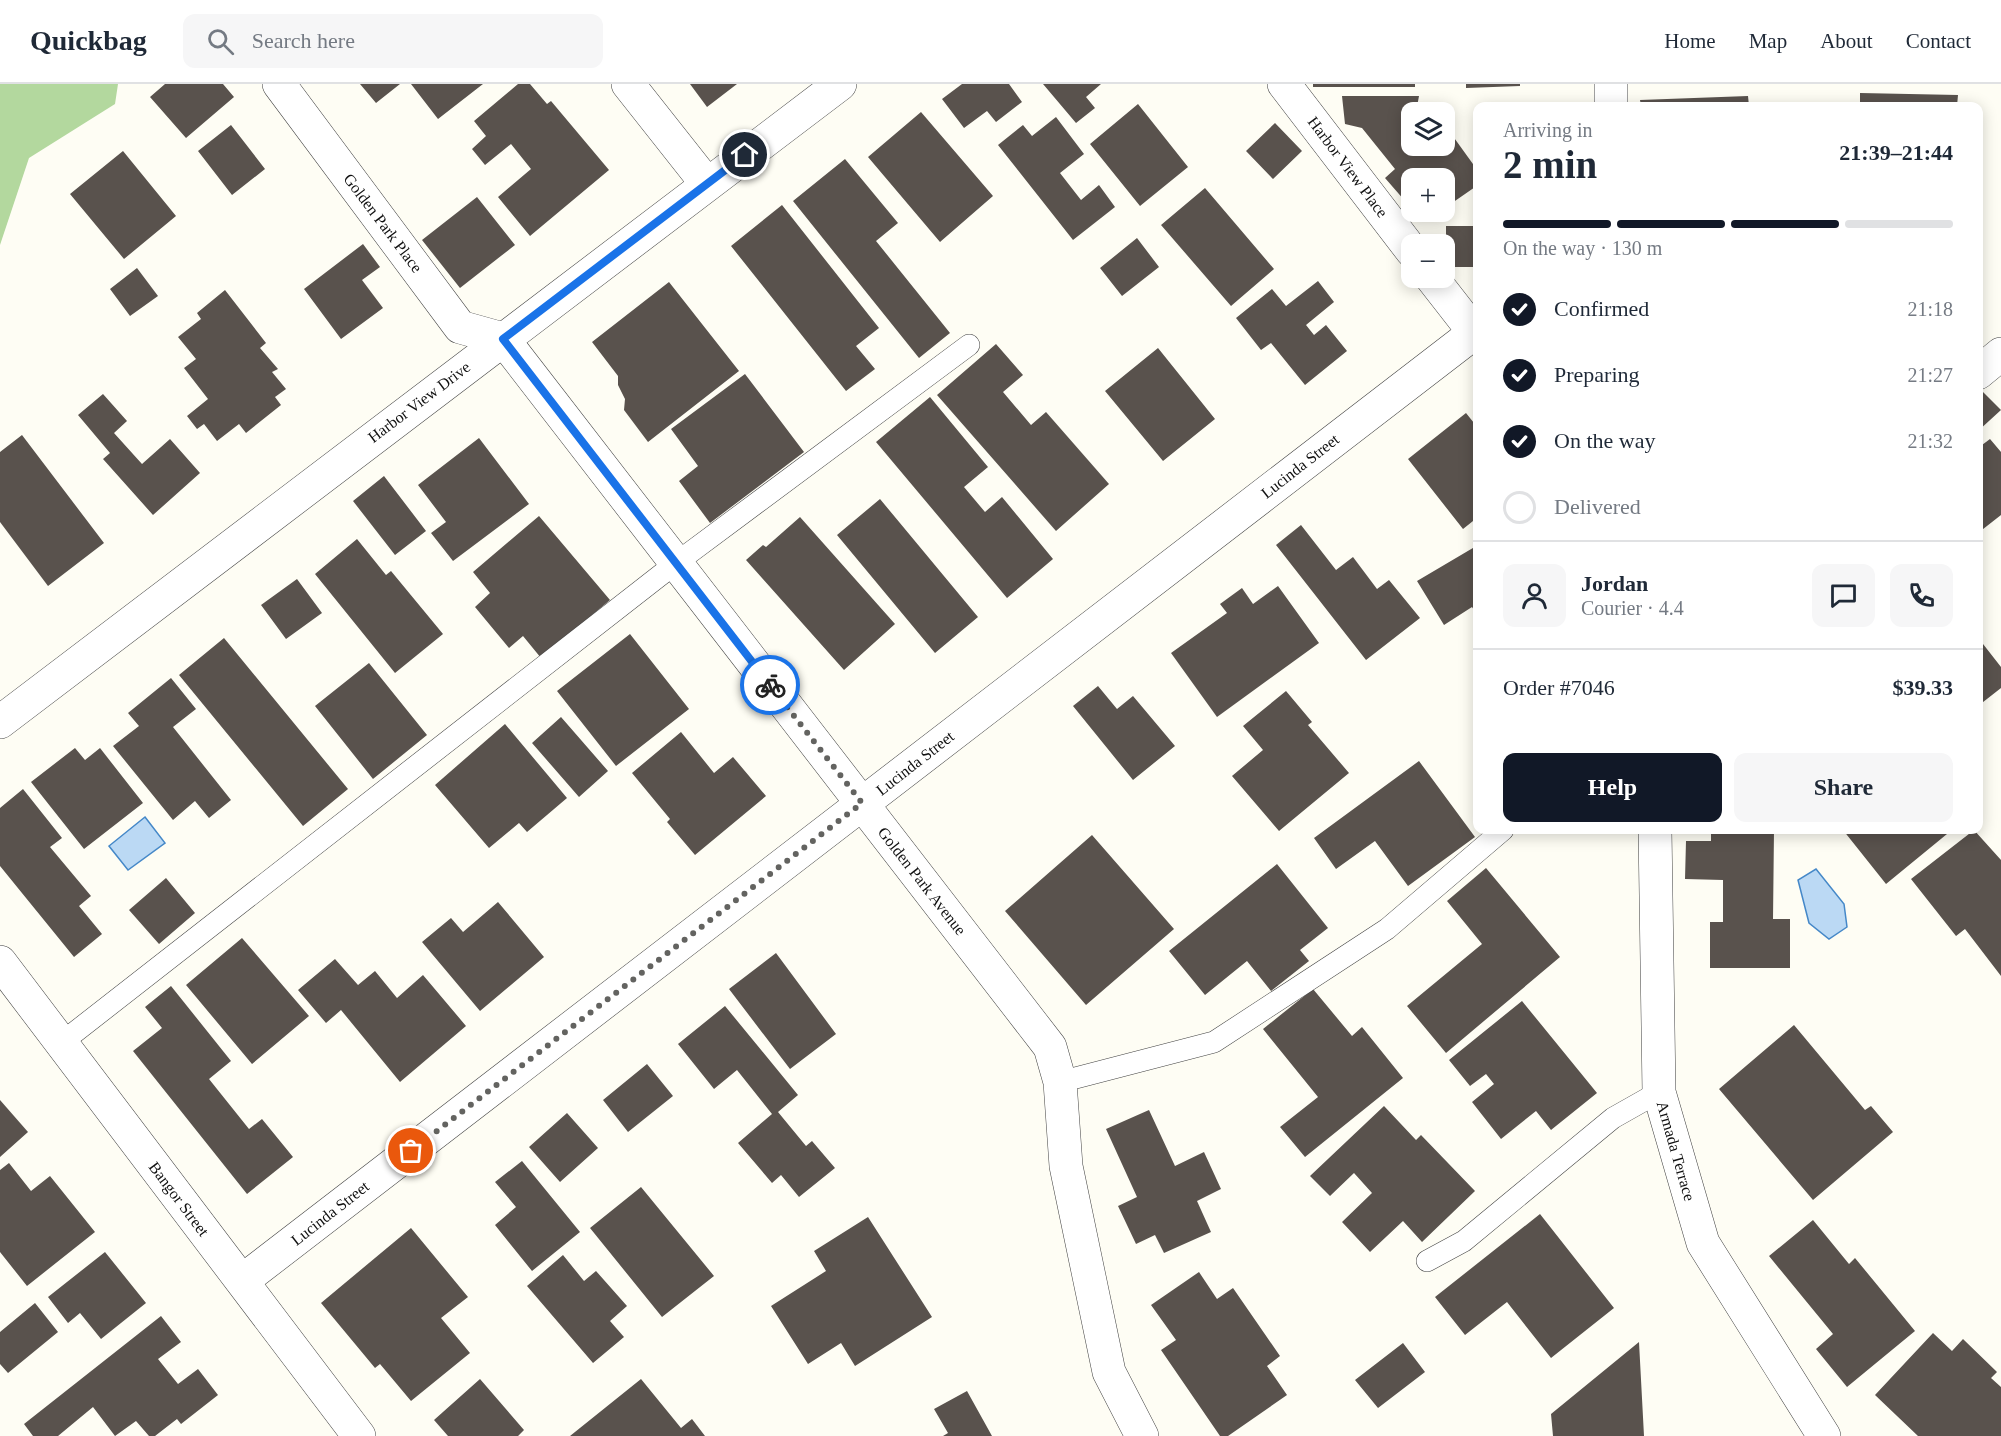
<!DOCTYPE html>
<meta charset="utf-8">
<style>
body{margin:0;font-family:Georgia,serif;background:#f6f6f7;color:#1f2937;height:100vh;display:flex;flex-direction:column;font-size:22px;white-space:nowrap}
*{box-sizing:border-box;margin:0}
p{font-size:20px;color:#747a83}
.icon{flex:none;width:33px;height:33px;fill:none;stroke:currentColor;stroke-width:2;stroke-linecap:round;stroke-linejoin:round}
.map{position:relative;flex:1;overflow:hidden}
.details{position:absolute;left:1473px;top:18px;width:510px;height:732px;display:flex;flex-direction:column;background:#fff;border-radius:12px;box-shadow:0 3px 15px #0003}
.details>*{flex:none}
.tools{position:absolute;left:1401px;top:18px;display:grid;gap:12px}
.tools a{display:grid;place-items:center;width:54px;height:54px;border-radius:12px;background:#fff;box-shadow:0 3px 15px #0003;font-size:30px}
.pin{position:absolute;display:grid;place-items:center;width:51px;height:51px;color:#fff;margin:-26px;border:3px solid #fff;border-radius:50%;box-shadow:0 2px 6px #0007}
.courier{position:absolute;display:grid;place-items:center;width:60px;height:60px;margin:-30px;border:4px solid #1a73e8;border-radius:50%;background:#fff;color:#222;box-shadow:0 2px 8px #0007}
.headline em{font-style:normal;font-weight:700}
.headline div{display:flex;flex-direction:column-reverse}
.headline{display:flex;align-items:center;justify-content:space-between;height:102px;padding:0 30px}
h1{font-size:39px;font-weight:700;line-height:45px}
.bar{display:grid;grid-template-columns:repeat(4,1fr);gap:9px 6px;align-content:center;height:72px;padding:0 30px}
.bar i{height:8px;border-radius:4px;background:#e0e1e3}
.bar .active{background:#111827}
.bar p{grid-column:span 4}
.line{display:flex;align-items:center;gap:15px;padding:0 30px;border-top:2px solid #e0e1e3}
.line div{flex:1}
.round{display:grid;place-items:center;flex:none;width:63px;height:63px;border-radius:12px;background:#f6f6f7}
ol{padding:0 30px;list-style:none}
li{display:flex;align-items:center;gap:18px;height:66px}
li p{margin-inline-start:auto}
li .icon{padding:6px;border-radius:50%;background:#111827;color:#fff;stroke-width:4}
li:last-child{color:#747a83}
li i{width:33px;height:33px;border:3px solid #e0e1e3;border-radius:50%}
.button{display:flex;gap:12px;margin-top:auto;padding:12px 30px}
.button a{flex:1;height:69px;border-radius:12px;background:#111827;color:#fff;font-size:24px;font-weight:700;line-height:69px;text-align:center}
.button a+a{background:#f6f6f7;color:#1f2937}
header{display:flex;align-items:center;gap:36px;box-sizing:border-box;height:84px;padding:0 30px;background:#fff;border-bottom:2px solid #e0e1e3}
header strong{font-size:28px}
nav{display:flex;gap:33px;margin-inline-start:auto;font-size:21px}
.search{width:420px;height:54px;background:#f6f6f7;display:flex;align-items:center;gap:15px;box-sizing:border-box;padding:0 21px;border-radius:12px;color:#747a83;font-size:22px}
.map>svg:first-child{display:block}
.forest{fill:#b3d89e}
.water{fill:#bbd9f4;stroke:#4588c8;stroke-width:1.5}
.building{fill:#59524d}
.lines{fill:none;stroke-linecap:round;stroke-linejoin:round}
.lane-casing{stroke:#434343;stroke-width:22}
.street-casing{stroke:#434343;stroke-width:34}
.lane{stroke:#fff;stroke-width:21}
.street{stroke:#fff;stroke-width:33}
.done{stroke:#636360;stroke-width:6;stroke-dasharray:0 10.8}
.route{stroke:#1a73e8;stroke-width:8}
.labels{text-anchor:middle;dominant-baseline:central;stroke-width:6;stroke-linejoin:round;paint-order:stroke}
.street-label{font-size:16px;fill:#101010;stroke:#fff}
</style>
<header>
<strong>Quickbag</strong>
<div class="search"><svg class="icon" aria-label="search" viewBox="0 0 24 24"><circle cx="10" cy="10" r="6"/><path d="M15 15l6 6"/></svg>Search here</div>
<nav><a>Home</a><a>Map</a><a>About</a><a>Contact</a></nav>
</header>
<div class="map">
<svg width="2001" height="1352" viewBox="0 0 2001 1352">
<rect width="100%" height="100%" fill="#fefdf4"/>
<path class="forest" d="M0,0H118L115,20L29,74L0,161Z"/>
<path class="water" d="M145,733L165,759L128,786L109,762Z
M1816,785L1844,820L1847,843L1829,855L1809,839L1798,796Z"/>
<path class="building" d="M165,0H223L234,13L186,54L150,13Z
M360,0H400L376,19Z
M411,0H483L438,35Z
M518,0H530L547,20L551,17L609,86L530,152L498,113L531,85L511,60L485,81L472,65L486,52L474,37Z
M690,0H737L707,23Z
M962,0H1009L1022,18L996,38L987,27L964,44L942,15Z
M1043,0H1101L1086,13L1095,24L1076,39Z
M1313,0H1415V3H1313Z
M1466,0H1520V2L1466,4Z
M1860,9L1958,11L1957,22H1860Z
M1342,12H1419L1416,28H1412V62H1444V43L1447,44L1478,87V101L1452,119L1447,114L1444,116V94H1412V125L1385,94L1395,85L1362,44L1345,40Z
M1748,12L1749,22H1641L1640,16Z
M1138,20L1188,83L1140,122L1090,60Z
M921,28L993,112L940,158L868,73Z
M1056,33L1084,70L1060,89L1081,116L1099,101L1115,123L1073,156L998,61L1023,41L1032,52Z
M1275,39L1302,67L1273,95L1246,67Z
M231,41L265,85L232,111L198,67Z
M123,67L176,132L124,175L70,110Z
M845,75L898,139L876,157L950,249L919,274L793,117Z
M1205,104L1274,185L1231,222L1161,141Z
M477,113L515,161L460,204L422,156Z
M782,121L879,244L856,262L875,285L846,307L731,162Z
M1446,142H1478V183H1446Z
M1137,154L1159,183L1122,212L1100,184Z
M363,160L380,183L362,196L383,224L341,255L304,205Z
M137,184L158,212L130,232L110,205Z
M1318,197L1334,218L1306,241L1314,251L1326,241L1347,267L1305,301L1271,259L1261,266L1236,234L1272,205L1286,222Z
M669,198L739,287L648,358L624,326L625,315L618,301V292L592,258Z
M225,206L266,259L260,264L278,285L272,288L286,305L275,313L281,321L246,349L239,340L217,357L204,340L197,345L187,332L208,315L184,284L196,275L178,253L201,235L197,229Z
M996,260L1023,291L1003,308L1031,341L1046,328L1109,400L1056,447L937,311Z
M1158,264L1215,335L1163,377L1105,307Z
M745,290L804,368L710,439L679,397L698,382L671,345Z
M1981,306L2001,326L1978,347V308Z
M103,310L127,337L114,349L142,380L170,355L200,389L153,431L103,375L110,369L78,331Z
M930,313L988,383L964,403L985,428L1002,413L1053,475L1007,514L876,358Z
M1466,329L1478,344V433L1463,445L1408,375Z
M22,351L104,459L48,502L0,438V368Z
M479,354L529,420L453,477L431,449L446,438L418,401Z
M1990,355L2001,368V431L1978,449V364Z
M384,392L426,447L395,471L353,417Z
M880,415L978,533L935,569L837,451Z
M539,432L610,516L541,574L523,552L509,564L475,523L490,509L473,488Z
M800,433L895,540L844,586L746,476L763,461L766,463Z
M1301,441L1336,486L1353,473L1377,505L1389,496L1420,534L1366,576L1276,461Z
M357,455L386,491L391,487L443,550L395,589L315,490Z
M1478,461V532L1472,523L1444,541L1417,497Z
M297,495L322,529L286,555L261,521Z
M1278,502L1319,559L1217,633L1171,569L1227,529L1220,520L1242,504L1253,520Z
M630,550L689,625L616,682L557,607Z
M224,554L348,705L303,742L179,591Z
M1983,560L2001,583V604L1978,622V564Z
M369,579L427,651L373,695L315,622Z
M171,594L196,625L173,643L231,716L209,734L195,717L173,736L113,662L139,642L128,629Z
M1098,602L1117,625L1133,612L1175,662L1133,696L1073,622Z
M1286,607L1312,638L1308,641L1349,689L1279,747L1232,692L1263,666L1243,642Z
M561,633L608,687L579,713L532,659Z
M505,640L567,714L527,748L519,739L489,764L435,701Z
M681,648L714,689L733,673L766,712L695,771L667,738L670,735L632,689Z
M75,664L85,676L100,664L143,719L84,765L31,698Z
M1419,677L1475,753L1408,802L1375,757L1336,785L1314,754Z
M23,705L62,754L50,763L91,812L79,822L102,850L74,873L0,782V724Z
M1711,746H1774L1773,835H1790V884H1710V838H1723V796L1685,795L1686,757H1711Z
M1843,746H1944L1947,750L1886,800Z
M1974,746L2001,776V892L1965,845L1956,852L1911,795Z
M1092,751L1174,845L1086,921L1005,827Z
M1277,780L1328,844L1300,866L1309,877L1271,907L1247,877L1205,911L1169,867Z
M1486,784L1560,873L1446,969L1407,922L1482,860L1447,817Z
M166,794L195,829L159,860L129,826Z
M498,818L544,873L480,927L422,858L451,834L463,848Z
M242,854L309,932L252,980L186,901Z
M776,869L836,950L790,985L729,905Z
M335,875L358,901L375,887L397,914L423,891L466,942L400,998L341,926L326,939L298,906Z
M171,902L231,977L209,995L249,1045L262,1035L293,1073L247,1110L133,967L162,944L145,923Z
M1313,905L1352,952L1362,943L1403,994L1305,1073L1280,1043L1318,1013L1263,945Z
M1522,917L1597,1009L1551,1046L1536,1027L1501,1055L1472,1018L1494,1000L1486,990L1470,1002L1449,976Z
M725,922L798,1011L778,1028L806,1062L812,1057L835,1084L799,1113L781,1091L772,1099L738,1059L772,1030L737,986L714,1005L678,960Z
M1794,941L1865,1026L1871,1022L1893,1048L1813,1116L1719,1005Z
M647,980L673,1012L628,1048L603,1016Z
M0,1016L28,1048L0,1073Z
M1384,1022L1416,1056L1421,1051L1475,1107L1422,1158L1403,1137L1370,1168L1342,1138L1372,1109L1354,1089L1330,1112L1310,1092Z
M1149,1026L1175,1082L1204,1068L1221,1105L1197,1117L1211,1148L1164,1169L1155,1151L1136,1160L1118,1122L1137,1113L1106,1045Z
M567,1029L598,1064L560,1098L529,1063Z
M522,1077L580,1148L532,1187L495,1141L516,1123L495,1098Z
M9,1079L31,1107L50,1092L95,1148L27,1202L0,1168V1086Z
M641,1103L714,1192L662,1233L590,1144Z
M1540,1130L1614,1224L1551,1274L1507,1218L1465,1251L1435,1213Z
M868,1133L932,1233L855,1282L841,1259L808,1280L771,1222L826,1187L814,1167Z
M1813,1136L1849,1180L1855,1174L1915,1247L1847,1303L1816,1265L1833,1250L1769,1172Z
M411,1144L468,1213L441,1234L470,1269L411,1317L380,1280L375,1284L321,1219Z
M105,1168L146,1219L101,1255L80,1229L68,1239L48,1213Z
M563,1171L584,1197L596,1187L627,1222L610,1237L624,1253L593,1279L527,1202Z
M1199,1188L1217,1215L1233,1204L1280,1272L1267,1282L1287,1311L1228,1352H1220L1161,1266L1176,1256L1151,1221Z
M35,1219L58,1248L8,1289L0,1280V1248Z
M161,1232L181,1258L158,1275L178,1300L198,1285L218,1311L181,1340L177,1335L155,1352H149L136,1337L115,1352L93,1323L58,1352H33L24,1340Z
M1933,1249L1952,1267L1963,1255L1997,1288L1991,1294L2001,1303V1352H1918L1875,1311Z
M1639,1258L1644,1352H1553L1551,1330Z
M1403,1259L1425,1288L1378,1324L1355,1296Z
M480,1295L524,1346L518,1352H448L434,1336Z
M641,1295L681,1344L692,1335L705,1352H570Z
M967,1307L992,1352H943L948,1349L934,1325Z"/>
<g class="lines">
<defs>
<path id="lane" d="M61,959L676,479L969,261
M1060,998L1214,958L1387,845L1503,746
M1427,1177L1464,1157L1613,1034L1659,1008"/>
<path id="street" d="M279,0L460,243L503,255
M628,0L707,100
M1284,0L1412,167
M1611,22V0
M1432,194L1478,253
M503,255L1050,963L1060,998L1066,1082L1109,1288L1142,1352
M1978,289L2001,270
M0,638L840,0
M1655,746L1659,1008L1703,1159L1824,1352
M0,878L359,1352
M242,1197L1474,249"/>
</defs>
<use href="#lane" class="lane-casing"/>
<use href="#street" class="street-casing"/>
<use href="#lane" class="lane"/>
<use href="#street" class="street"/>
</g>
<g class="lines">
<path class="done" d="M411,1067L862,719L770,601"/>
<path class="route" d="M745,71L503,255L770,601"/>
</g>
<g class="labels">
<g class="street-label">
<text transform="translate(1348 83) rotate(53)">Harbor View Place</text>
<text transform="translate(383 139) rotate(53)">Golden Park Place</text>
<text transform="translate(419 318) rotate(-37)">Harbor View Drive</text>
<text transform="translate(1300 382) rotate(-38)">Lucinda Street</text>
<text transform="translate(915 679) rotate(-38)">Lucinda Street</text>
<text transform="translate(922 797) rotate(52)">Golden Park Avenue</text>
<text transform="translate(1676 1067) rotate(74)">Armada Terrace</text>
<text transform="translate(179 1115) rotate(53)">Bangor Street</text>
<text transform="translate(330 1129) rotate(-38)">Lucinda Street</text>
</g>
</g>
</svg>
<div class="tools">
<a><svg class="icon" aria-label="layers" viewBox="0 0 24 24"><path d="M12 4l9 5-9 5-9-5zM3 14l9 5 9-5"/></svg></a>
<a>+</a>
<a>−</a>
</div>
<div class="pin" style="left:411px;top:1067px;background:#ea580c"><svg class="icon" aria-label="bag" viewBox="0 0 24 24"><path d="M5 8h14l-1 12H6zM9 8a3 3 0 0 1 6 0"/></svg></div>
<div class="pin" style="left:745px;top:71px;background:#1f2937"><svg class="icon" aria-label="home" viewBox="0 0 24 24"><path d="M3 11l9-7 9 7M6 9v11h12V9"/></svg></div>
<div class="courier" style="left:770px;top:601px"><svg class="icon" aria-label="bike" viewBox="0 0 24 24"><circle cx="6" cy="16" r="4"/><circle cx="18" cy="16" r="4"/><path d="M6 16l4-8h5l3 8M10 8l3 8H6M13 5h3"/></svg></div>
<section class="details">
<div class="headline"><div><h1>2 min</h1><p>Arriving in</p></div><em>21:39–21:44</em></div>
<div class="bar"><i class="active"></i><i class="active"></i><i class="active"></i><i></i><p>On the way · 130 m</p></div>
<ol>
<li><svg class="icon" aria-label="check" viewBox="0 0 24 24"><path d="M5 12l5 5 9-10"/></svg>Confirmed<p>21:18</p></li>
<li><svg class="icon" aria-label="check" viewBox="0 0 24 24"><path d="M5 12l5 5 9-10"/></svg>Preparing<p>21:27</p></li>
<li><svg class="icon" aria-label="check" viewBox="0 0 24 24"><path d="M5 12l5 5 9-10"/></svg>On the way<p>21:32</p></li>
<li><i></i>Delivered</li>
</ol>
<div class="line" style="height:108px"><a class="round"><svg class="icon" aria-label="person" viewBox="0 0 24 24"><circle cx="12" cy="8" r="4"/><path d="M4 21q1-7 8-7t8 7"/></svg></a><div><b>Jordan</b><p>Courier · 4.4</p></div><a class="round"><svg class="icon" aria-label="chat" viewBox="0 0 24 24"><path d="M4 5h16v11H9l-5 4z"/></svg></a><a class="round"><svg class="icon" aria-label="phone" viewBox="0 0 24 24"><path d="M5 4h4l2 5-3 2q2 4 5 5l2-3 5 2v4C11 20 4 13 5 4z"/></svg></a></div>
<div class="line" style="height:78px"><div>Order #7046</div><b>$39.33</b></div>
<div class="button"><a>Help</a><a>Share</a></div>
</section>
</div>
